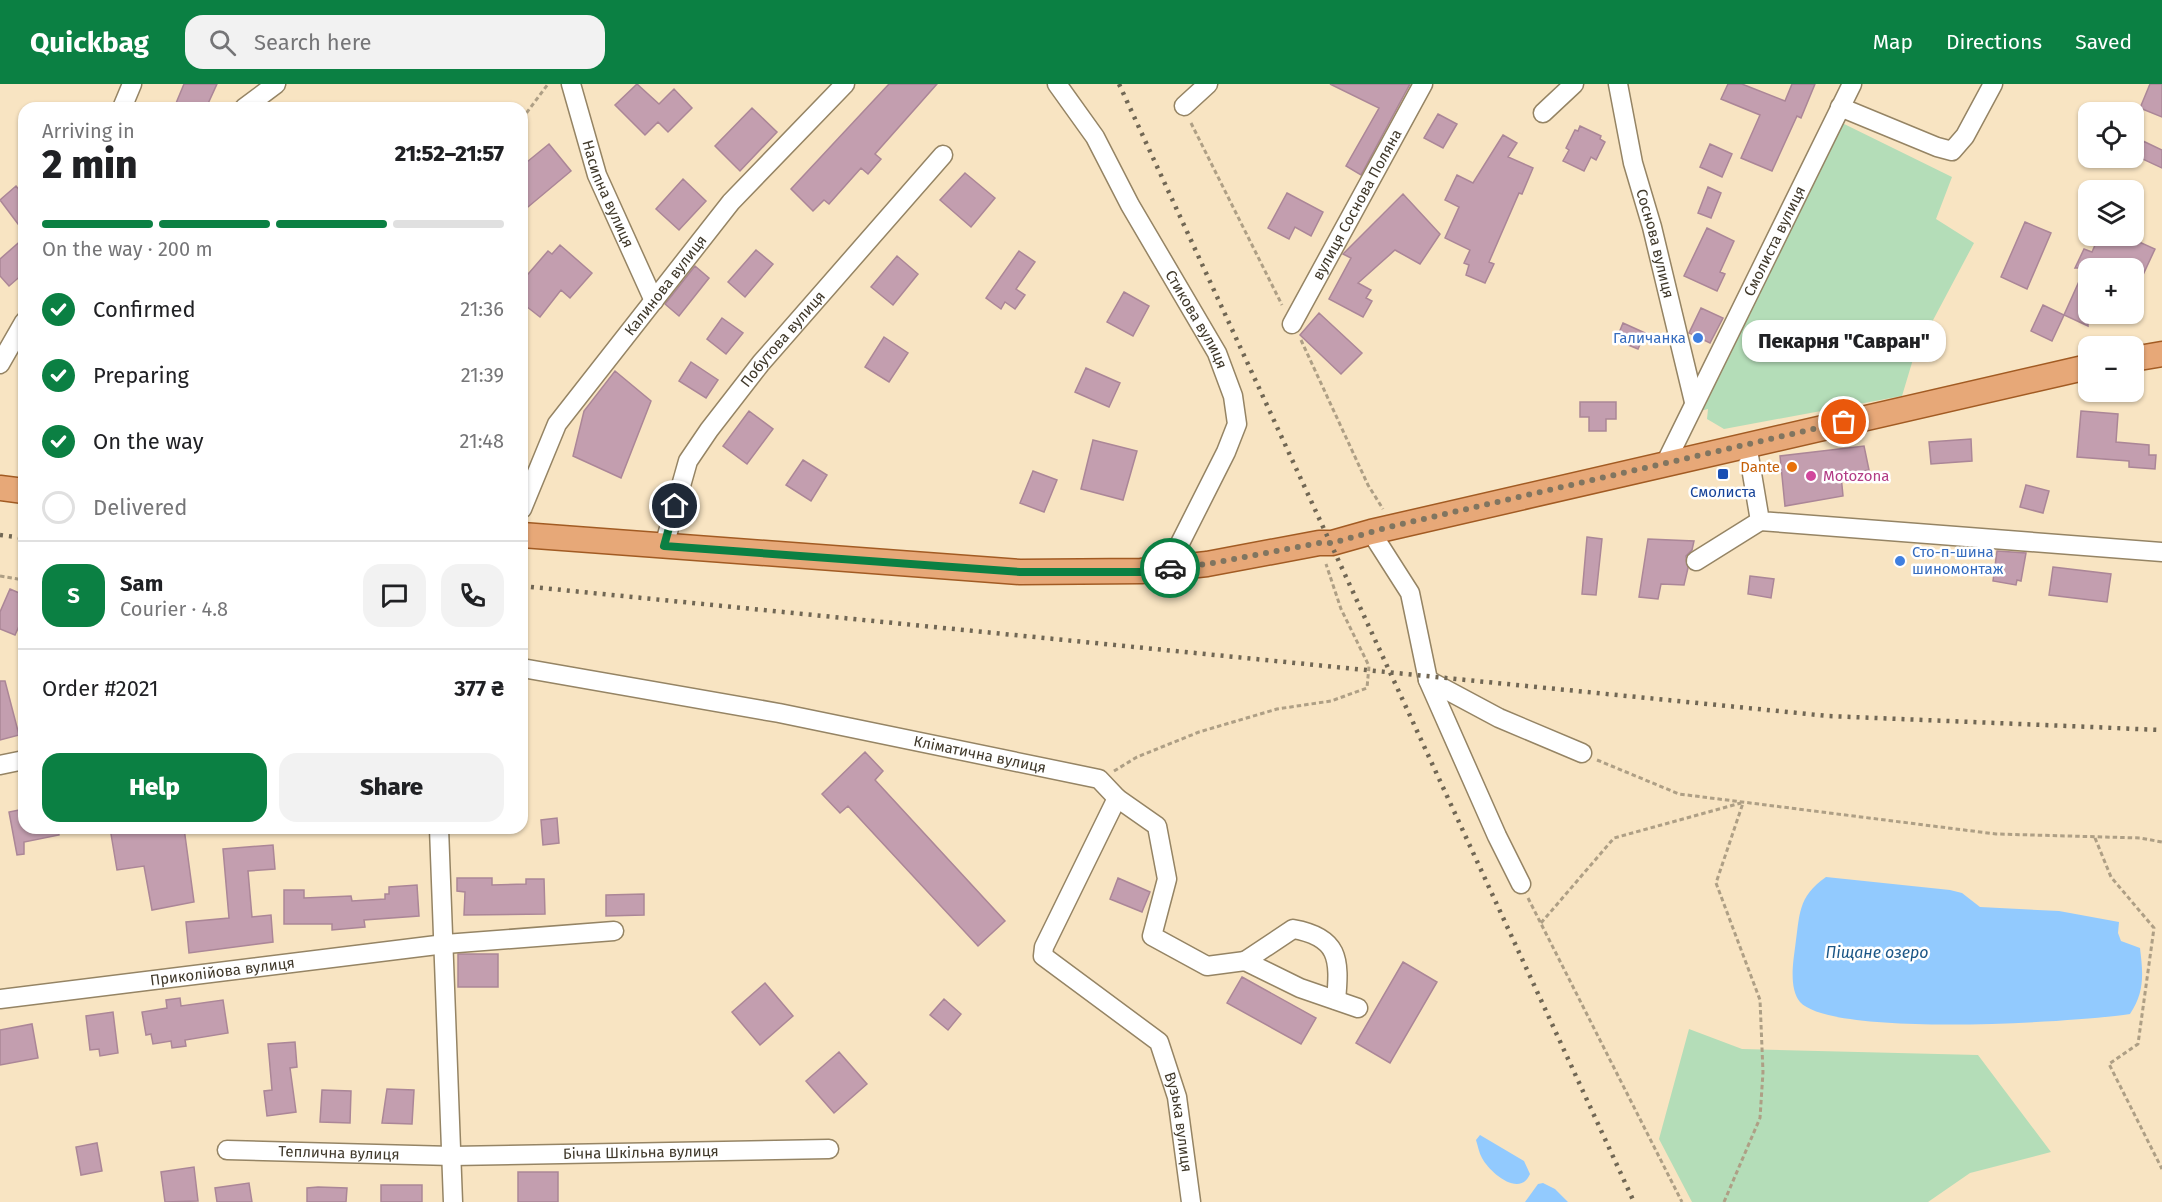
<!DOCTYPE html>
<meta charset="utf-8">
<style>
body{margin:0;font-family:"Fira Sans",sans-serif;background:#f2f2f2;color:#202124;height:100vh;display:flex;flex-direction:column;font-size:22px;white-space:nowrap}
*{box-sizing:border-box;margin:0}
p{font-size:20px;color:#757577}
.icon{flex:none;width:33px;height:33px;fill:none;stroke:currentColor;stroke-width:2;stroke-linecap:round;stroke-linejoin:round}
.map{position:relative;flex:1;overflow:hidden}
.side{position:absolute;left:18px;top:18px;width:510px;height:732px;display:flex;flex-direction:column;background:#fff;border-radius:18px;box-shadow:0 2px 4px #0004}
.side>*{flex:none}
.controls{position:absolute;left:2078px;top:18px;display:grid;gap:12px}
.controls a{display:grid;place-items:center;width:66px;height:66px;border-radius:12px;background:#fff;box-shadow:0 2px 4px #0004;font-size:30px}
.pin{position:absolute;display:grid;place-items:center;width:51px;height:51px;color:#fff;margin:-26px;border:3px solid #fff;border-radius:50%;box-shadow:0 2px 6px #0007}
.courier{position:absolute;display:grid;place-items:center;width:60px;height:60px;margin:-30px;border:4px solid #0b8043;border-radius:50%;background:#fff;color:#222;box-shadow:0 2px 8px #0007}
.bubble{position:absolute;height:42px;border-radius:18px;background:#fff;box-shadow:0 2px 4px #0004;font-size:20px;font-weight:800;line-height:42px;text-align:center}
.head em{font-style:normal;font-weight:800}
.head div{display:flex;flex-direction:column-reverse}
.head{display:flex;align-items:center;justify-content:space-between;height:102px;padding:0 24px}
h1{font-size:39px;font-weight:800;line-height:45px}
.bar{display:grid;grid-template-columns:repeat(4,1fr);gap:9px 6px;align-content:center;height:72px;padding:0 24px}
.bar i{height:8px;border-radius:4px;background:#e0e0e0}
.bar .on{background:#0b8043}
.bar p{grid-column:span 4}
.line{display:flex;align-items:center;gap:15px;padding:0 24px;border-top:2px solid #e0e0e0}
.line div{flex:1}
.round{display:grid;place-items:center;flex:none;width:63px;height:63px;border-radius:18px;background:#f2f2f2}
ol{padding:0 24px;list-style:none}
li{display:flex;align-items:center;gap:18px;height:66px}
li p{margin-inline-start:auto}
li .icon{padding:6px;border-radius:50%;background:#0b8043;color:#fff;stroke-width:4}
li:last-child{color:#757577}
li i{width:33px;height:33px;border:3px solid #e0e0e0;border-radius:50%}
.button{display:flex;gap:12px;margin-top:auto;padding:12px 24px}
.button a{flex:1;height:69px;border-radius:18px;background:#0b8043;color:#fff;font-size:24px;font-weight:800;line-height:69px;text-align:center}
.button a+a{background:#f2f2f2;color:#202124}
header{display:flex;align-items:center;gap:36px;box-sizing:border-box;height:84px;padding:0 30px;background:#0b8043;color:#fff}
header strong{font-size:28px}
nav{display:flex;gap:33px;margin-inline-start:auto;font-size:21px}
.search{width:420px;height:54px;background:#f2f2f2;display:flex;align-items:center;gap:15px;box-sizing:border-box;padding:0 21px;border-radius:18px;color:#757577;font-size:22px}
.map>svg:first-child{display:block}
.green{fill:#b4ddb8}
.water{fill:#92cafe}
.building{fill:#c39eaf;stroke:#ab8697;stroke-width:1.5}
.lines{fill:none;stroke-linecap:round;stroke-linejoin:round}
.minor-casing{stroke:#958464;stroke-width:21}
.major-casing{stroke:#a25b23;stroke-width:27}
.path{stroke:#ae9f85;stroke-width:3;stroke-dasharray:4.5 3;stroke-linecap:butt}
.minor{stroke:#fff;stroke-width:18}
.major{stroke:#e7a878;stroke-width:24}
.rail{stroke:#716754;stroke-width:4.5;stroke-dasharray:3 6;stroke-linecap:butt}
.done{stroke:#807560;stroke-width:6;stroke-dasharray:0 10.8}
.route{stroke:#0b8043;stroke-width:8}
.shop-dot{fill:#3f7fe0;stroke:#fff;stroke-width:2}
.food-dot{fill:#e8710a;stroke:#fff;stroke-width:2}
.transit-dot{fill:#1a4fb4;stroke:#fff;stroke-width:2}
.hotel-dot{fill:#d1479c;stroke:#fff;stroke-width:2}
.labels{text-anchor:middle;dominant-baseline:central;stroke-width:5;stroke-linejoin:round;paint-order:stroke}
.street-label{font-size:15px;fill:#40392b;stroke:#fff}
.shop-label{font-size:15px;fill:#366cbe;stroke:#fff;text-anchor:end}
.food-label{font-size:15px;fill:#c56008;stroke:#fff;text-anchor:end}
.hotel-label{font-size:15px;fill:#b23c85;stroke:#fff;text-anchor:start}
.transit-label{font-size:15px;fill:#164399;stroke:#fff}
.water-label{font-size:16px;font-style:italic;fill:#1c5787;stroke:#fff}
</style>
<header>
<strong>Quickbag</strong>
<div class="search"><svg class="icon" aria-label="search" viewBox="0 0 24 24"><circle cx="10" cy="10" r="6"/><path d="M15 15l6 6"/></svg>Search here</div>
<nav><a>Map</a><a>Directions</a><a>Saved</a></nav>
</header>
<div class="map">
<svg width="2162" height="1118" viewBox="0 0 2162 1118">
<rect width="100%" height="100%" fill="#f8e4c2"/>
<path class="green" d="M1834,35L1952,93L1936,135L1974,159L1914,272L1902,312L1724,345L1707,335L1708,325L1689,330Z
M1689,945L1742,965L1978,971L2051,1068L1970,1089L1928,1118H1692L1659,1055Z"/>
<path class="water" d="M1826,793L1950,806L1962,809L1980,823L2059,827L2119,838L2118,849L2121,857L2140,864C2143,889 2145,908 2130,930C2078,938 1833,954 1800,918C1789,905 1793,879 1795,864C1800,831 1797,813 1826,793Z
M1480,1051L1524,1077L1530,1090C1520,1114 1490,1089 1482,1074C1479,1069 1478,1062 1476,1056Z
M1543,1099L1555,1105L1568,1118H1525L1538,1100Z"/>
<path class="building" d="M184,0H217L206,24H174Z
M637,0L659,20L674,5L692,24L668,48L658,38L645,51L615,21Z
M889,0H937L875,70L881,75L868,90L861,84L829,120L824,116L813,127L791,105Z
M1330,0H1410L1361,91L1346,82L1379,24Z
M1728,0H1742L1785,17L1792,0H1815L1801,34L1797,32L1772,87L1741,74L1760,31L1721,15Z
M2150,0H2162V33L2140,24Z
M752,24L777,48L740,87L715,62Z
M1438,30L1457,40L1443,64L1424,54Z
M1580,42L1601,52L1600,55L1605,58L1596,76L1591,73L1584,87L1563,77L1569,66L1566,64L1575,46L1578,47Z
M1503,51L1517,59L1508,73L1533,84L1522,110L1519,109L1489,178L1494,180L1485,199L1466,191L1469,181L1464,179L1470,166L1445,154L1459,123L1445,116L1457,91L1473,99Z
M2143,57L2162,66V84L2136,72Z
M549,60L571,87L522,128V82Z
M1710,60L1732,70L1722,93L1700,83Z
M965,89L995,114L971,143L940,116Z
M683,95L706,117L679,146L656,125Z
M16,102L24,112V148L0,116Z
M1708,103L1721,109L1711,134L1698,129Z
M1287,109L1323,128L1311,152L1295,143L1289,155L1268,144Z
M1403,110L1440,150L1420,180L1395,166L1358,199L1371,206L1366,214L1372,217L1363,233L1329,215L1351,174L1343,170Z
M2025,138L2051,149L2027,205L2001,193Z
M1707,144L1734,157L1720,188L1725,190L1717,207L1684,192Z
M2099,152H2110L2120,156L2122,152H2126L2155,165L2142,193L2133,189V184H2088V242L2064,231L2085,184H2075L2084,165L2092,168Z
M24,154V189L9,202L0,192V175Z
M560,161L592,189L570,214L561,206L540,233L522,219V197L548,167L552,170Z
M756,166L773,180L745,213L728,198Z
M1019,167L1035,178L1016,205L1025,211L1015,225L1005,218L1001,225L986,214Z
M897,172L918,190L893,221L871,203Z
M695,182L709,194L679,232L665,220Z
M1124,208L1149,222L1133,252L1107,238Z
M2043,221L2064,231L2052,257L2031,247Z
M1701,224L1723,234L1710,259L1689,249Z
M1319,229L1362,269L1341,290L1300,251Z
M722,234L743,249L726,270L707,255Z
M1623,239L1645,249L1638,265L1616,256Z
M884,253L908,269L889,298L865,283Z
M691,278L718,296L706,314L679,297Z
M1086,284L1120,299L1109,323L1075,308Z
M615,287L651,317L621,394L573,372L584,327Z
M1580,318H1616V335H1606V347H1589V333H1580Z
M749,327L773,345L747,380L723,362Z
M2081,327L2118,330L2116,358L2149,361V371H2156L2155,385L2129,383V377L2077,373Z
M1971,355L1972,377L1931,380L1929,358Z
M1093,356L1137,367L1123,416L1081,405Z
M1864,362L1869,386L1841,391L1843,412L1785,422L1780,372Z
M803,376L827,391L811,417L786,401Z
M1033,387L1057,396L1044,428L1020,419Z
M2026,401L2049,407L2043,429L2020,423Z
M1587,453L1602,455L1596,511L1582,510Z
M1648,455L1694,457L1692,466L1686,472L1688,484L1684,501L1661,500L1658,515L1639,513Z
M1997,467L2026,469L2021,497L2017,496L2016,501L1993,497Z
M2053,483L2111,490L2107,518L2049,511Z
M1750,492L1774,495L1771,514L1748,510Z
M10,505L24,511V531L15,551L0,545V528Z
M0,597H5L19,651L0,656Z
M865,668L883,687L875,696L1005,837L978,862L848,722L840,729L822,710Z
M24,725V744H58L59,751L24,758V770L17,771L9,728Z
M557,734L559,759L543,761L541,736Z
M110,744H184L194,818L152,826L144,782L117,786Z
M273,761L275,785L248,787L252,833L271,831L273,858L189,869L186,838L229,834L223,765Z
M457,794H492V801L526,800V795H544L545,830L464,831L465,808L457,807Z
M1118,794L1150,808L1142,828L1110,815Z
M417,801L419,832L364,836L365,843L332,846V840H284V806H304V814L351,812L352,817L385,815V810H389V803Z
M644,810V831L606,832V811Z
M458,870H498V903H458Z
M1403,878L1437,898L1390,979L1356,959Z
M1242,893L1316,934L1301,960L1227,919Z
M765,899L793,932L760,961L732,928Z
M180,914L181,922L223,916L228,949L185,956L186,962L172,964L171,957L153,960L151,950L146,951L142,928L167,924L166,916Z
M944,915L961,930L948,946L930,931Z
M113,928L118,969L100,972L99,965L90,966L86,932Z
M32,940L38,974L0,981V946Z
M295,958L297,983L290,984L296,1028L267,1032L264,1007L272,1006L268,960Z
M839,968L867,1000L834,1029L806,997Z
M387,1005L414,1006L412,1040L382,1039Z
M322,1006L351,1007L350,1039L320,1038Z
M97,1059L102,1087L81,1091L76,1063Z
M194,1083L198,1117L165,1118L161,1088Z
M518,1088H558V1118H518Z
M249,1099L252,1118H217L215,1104Z
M381,1101H422V1118H381Z
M318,1103L347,1104L346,1118H307V1104Z"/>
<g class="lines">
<defs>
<g id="minor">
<path id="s1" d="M571,0L597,91L654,217"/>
<path id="s2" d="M1057,0L1095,53L1130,121L1217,269L1233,312L1237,340L1226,368L1167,485"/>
<path id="s3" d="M1618,0L1633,79L1652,143L1694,318"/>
<path d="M1184,22L1208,0"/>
<path d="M1840,23L1937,63L1952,67L1965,52L1993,0"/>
<path d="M122,24L132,0"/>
<path d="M244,24L276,0"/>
<path d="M1543,29L1574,0"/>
<path id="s4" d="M1292,240L1423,0"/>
<path d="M0,280L24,238"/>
<path d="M1747,360L1760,437L2162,468"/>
<path id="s5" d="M1666,378L1852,0"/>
<path id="s6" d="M522,425L557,340L731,118L845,0"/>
<path d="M1371,448L1410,509L1428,596L1497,752L1521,800"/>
<path id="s7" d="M664,462L688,377L709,346L761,279L943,71"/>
<path d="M1696,477L1760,437"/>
<path id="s8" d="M522,584L779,629L1099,695L1117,714L1044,863L1043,872L1159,958L1177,1013L1191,1118"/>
<path d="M1428,596L1499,634L1582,669"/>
<path d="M0,681L24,676"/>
<path d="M1117,714L1157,742L1167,795L1152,852L1207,882L1245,877L1300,904L1358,924"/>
<path d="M439,744L453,1118"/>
<path d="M1245,877L1293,845C1339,853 1340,875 1336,916"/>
<path id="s9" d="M0,915L445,860L614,847"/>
<path id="s10" d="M227,1066L452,1072L829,1065"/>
</g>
<path id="major" d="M2133,275L2162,270
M0,404L24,407
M522,451L1020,488L1141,487L1207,480L1319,459H1332L1371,448L2088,283"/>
</defs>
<use href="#minor" class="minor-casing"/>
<use href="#major" class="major-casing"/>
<path class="path" d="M522,35L548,0
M1191,39L1282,221
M1301,256L1368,401L1383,425
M0,492L24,496
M1597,676L1679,710L1996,750L2140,754L2162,758
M1114,687L1137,673L1199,648L1277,625L1331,617L1367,604L1369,582L1341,525L1326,480
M2095,754L2111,793L2154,844L2138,960L2109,980L2162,1085
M1528,814L1682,1118
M1541,839L1614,754L1741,719
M1724,1118L1760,1034L1763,988L1760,916L1716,799L1743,719"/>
<use href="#minor" class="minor"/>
<use href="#major" class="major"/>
<path class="rail" d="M1119,0L1634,1118
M0,451L24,454
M522,502L1828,632L2162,646"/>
</g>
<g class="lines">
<path class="done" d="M1170,484L1207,480L1319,459H1332L1393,442L1844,338"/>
<path class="route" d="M675,422L664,462L1020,488H1142L1170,484"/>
</g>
<g class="shop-dot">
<circle cx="1698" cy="254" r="6"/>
<circle cx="1900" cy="477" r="6"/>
</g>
<circle class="food-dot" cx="1792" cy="383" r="6"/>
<rect class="transit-dot" x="1717" y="384" width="12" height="12" rx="3"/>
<circle class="hotel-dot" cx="1811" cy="392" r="6"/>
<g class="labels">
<g class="street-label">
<text stroke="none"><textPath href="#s1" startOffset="116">Насипна вулиця</textPath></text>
<text stroke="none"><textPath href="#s4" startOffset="136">вулиця Соснова Поляна</textPath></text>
<text stroke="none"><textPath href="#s5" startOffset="246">Смолиста вулиця</textPath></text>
<text stroke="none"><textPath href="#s3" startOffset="164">Соснова вулиця</textPath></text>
<text stroke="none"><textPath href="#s6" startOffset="268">Калинова вулиця</textPath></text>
<text stroke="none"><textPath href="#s2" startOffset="274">Стикова вулиця</textPath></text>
<text stroke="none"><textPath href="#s7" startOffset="243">Побутова вулиця</textPath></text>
<text stroke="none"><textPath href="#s8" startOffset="466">Кліматична вулиця</textPath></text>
<text stroke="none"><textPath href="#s9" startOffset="224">Приколійова вулиця</textPath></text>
<text stroke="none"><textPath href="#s8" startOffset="1016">Вузька вулиця</textPath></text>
<text stroke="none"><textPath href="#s10" startOffset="414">Бічна Шкільна вулиця</textPath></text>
<text stroke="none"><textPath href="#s10" startOffset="112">Теплична вулиця</textPath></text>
</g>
<g class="shop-label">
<text x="1686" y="254">Галичанка</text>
<text x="1912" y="468" text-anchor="start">Сто-п-шина<tspan x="1912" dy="17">шиномонтаж</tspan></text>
</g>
<g class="food-label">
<text x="1780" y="383">Dante</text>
</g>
<g class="hotel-label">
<text x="1823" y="392">Motozona</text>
</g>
<g class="transit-label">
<text x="1723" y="408">Смолиста</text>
</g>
<g class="water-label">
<text x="1877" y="868">Піщане озеро</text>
</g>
</g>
</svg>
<div class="controls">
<a><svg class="icon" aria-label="locate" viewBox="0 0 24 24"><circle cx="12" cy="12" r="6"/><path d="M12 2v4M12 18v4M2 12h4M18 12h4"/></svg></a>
<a><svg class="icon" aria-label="layers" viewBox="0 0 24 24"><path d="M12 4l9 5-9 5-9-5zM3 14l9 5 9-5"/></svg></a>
<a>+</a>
<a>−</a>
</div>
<div class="pin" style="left:1844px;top:338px;background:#ea580c"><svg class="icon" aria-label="bag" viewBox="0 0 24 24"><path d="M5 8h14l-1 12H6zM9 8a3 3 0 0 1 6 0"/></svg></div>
<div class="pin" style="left:675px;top:422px;background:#1f2937"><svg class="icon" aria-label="home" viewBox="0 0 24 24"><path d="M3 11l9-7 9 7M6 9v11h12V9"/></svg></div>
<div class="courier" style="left:1170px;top:484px"><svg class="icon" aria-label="car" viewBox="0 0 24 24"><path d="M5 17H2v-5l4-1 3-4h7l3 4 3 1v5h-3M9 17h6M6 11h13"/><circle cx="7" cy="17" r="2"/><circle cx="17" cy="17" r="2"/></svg></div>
<div class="bubble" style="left:1742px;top:236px;width:204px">Пекарня &quot;Савран&quot;</div>
<section class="side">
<div class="head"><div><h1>2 min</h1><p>Arriving in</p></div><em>21:52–21:57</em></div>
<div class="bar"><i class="on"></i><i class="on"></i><i class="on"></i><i></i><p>On the way · 200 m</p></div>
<ol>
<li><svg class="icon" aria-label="check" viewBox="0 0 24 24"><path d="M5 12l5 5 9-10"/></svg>Confirmed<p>21:36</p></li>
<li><svg class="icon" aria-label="check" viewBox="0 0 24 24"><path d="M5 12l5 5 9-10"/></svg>Preparing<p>21:39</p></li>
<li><svg class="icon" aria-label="check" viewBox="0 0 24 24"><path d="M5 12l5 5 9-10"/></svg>On the way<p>21:48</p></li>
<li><i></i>Delivered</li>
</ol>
<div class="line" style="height:108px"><b class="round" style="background:#0b8043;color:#fff">S</b><div><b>Sam</b><p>Courier · 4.8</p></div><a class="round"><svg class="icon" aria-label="chat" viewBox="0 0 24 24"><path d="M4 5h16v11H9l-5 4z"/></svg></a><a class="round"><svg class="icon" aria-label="phone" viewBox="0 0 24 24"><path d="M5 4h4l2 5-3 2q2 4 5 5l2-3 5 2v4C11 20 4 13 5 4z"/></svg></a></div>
<div class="line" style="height:78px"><div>Order #2021</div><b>377 ₴</b></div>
<div class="button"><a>Help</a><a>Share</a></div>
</section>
</div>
